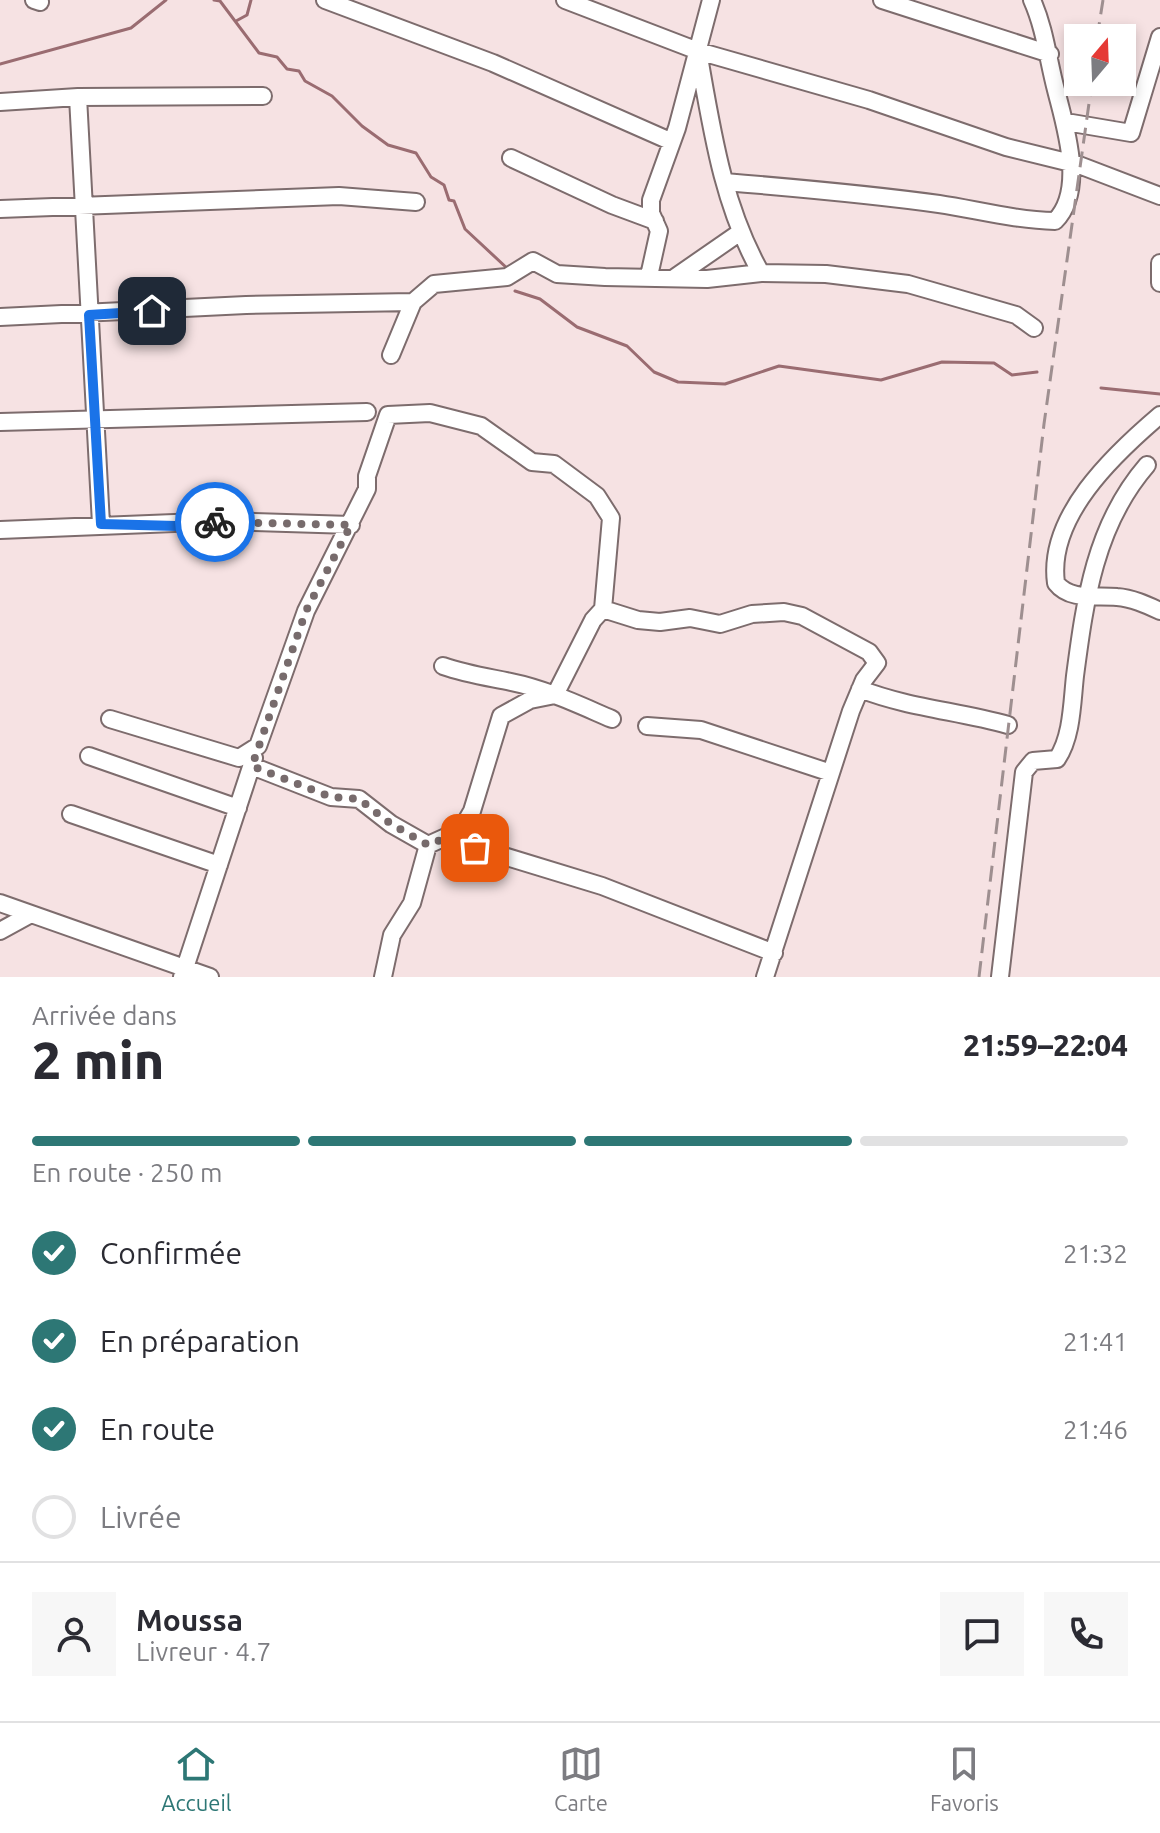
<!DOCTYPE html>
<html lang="fr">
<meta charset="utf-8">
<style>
body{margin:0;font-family:Ubuntu,sans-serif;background:#f7f7f7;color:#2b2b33;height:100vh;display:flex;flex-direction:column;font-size:30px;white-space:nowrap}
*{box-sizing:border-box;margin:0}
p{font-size:26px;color:#7c7c81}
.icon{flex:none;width:44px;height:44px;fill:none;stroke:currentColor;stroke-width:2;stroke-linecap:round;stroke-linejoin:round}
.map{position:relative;height:977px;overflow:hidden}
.side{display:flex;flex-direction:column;background:#fff;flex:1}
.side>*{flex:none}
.needle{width:52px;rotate:19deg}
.tools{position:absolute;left:1064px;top:24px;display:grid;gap:16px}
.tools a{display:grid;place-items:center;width:72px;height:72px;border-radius:0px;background:#fff;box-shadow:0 4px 12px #0003;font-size:40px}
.pin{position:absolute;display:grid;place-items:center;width:68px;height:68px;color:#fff;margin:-34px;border-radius:16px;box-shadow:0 4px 12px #0006}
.courier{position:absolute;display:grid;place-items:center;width:80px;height:80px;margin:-40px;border:6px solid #1a73e8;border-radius:50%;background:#fff;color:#222;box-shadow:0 2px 10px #0007}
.overview em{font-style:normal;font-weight:800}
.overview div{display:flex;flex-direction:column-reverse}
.overview{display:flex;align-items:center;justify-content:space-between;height:136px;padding:0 32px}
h1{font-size:52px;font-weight:800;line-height:60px}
.bar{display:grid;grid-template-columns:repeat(4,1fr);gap:12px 8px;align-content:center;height:96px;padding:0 32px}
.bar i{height:10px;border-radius:6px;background:#e1e1e2}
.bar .on{background:#2d7775}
.bar p{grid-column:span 4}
.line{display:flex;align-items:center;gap:20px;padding:0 32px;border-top:2px solid #e1e1e2}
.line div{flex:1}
.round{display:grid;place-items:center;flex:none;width:84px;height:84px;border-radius:0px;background:#f7f7f7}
ol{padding:0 32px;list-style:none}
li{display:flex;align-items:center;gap:24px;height:88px}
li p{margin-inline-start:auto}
li .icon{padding:8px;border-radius:50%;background:#2d7775;color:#fff;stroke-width:4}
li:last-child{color:#7c7c81}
li i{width:44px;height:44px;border:4px solid #e1e1e2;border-radius:50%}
.tab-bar{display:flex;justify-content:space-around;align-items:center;height:112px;border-top:2px solid #e1e1e2;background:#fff;font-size:22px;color:#7c7c81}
.tab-bar a{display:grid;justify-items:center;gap:4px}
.tab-bar .on{color:#2d7775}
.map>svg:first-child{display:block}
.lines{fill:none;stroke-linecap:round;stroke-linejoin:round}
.stream{stroke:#9a6c71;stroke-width:3}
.minor-casing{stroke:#7d6c6d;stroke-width:20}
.minor{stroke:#fff;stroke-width:16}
.rail{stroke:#9e8f90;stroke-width:3;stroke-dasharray:16 8;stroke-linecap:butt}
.done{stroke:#776b6c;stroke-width:8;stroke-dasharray:0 14.4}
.route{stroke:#1a73e8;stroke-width:10}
</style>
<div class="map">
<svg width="1160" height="977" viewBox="0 0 1160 977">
<rect width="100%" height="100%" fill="#f6e2e3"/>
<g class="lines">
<path class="stream" d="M214,0L220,1L259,53L277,57L287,69L299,71L305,81L332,96L362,126L388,145L416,153L431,177L444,185L449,200L454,201L465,229L509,270
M236,21L247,15L251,0
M0,64L131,28L166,0
M515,291L540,299L577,327L627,346L654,372L678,382L725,384L779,366L881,380L942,362L994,363L1012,375L1037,372
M1101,388L1160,394"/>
<defs>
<path id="minor" d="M34,0L40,2
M325,0L493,63L670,141
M565,0L698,51L869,100L1006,147L1079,165L1160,196
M882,0L1050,54
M699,57C712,131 723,206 761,273
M78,97L101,524
M0,102L78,97L263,96
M1066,122L1131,133L1160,37
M511,158L612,205L655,221
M725,182C797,188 868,194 939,204C978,210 1015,220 1055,221C1086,190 1065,126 1056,90C1048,60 1045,29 1032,0
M0,209L339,196L416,202
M1160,263V283
M649,276L659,231L651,213V200L677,128L711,0
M674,278L739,233
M0,317L246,305L413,302L434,284L507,277L533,261L557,274L605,277L707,279L761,273L826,274L908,284L1016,315L1034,328
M391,355L413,302
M1160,415C1113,455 1047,517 1056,583C1070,601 1096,595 1117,597C1132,598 1147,605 1160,611
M0,422L367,412
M0,530L224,521L351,525
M603,609L638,620L660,622L690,618L720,624L752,614L784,612L802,616L869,652L877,663L864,680L851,711L765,977
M443,666C466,674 487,677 511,682C546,689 579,705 612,719
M860,689C909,708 958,711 1008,725
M110,719L239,758L258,746L306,611L367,489V476L388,415L430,413L481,426L532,462L554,464L597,496L611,518L603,609L593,620L555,695L530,700L501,716L472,811L461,830L428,845L391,824L359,799L331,797L252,766
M647,726L701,730L831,773
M89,756L238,808
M71,814L219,865
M445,838L602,886L774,953
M0,903L210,977
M0,931L31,914
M182,977L254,758
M383,977L392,935L412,903L428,845
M1000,977L1024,772L1033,761L1057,759C1072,737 1072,703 1075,676C1085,600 1095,525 1147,465"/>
</defs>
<use href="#minor" class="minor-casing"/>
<use href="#minor" class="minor"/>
<path class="rail" d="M1097,38L1103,0
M979,977L1044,424L1092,82"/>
</g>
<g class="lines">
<path class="done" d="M215,522L351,525L306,611L252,766L331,797L359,799L391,824L428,845L445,838L475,848"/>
<path class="route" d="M152,311L89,315L101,524L176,526L215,522"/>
</g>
</svg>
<div class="tools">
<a><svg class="needle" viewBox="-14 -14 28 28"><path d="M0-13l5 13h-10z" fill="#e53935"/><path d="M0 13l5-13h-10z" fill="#7c7c81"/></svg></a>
</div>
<div class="pin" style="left:475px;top:848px;background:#ea580c"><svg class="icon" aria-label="bag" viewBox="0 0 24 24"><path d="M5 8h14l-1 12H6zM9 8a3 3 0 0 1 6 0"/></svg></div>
<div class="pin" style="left:152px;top:311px;background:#1f2937"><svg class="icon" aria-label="home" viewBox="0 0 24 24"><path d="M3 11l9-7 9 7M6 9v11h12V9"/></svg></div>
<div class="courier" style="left:215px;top:522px"><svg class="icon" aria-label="bike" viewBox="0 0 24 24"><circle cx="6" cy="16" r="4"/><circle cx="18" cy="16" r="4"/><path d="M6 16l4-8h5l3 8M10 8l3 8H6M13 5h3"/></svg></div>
</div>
<section class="side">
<div class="overview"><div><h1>2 min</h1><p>Arrivée dans</p></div><em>21:59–22:04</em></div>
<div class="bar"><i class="on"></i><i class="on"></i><i class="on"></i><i></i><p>En route · 250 m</p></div>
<ol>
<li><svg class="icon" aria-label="check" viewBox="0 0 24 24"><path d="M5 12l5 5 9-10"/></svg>Confirmée<p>21:32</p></li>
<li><svg class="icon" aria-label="check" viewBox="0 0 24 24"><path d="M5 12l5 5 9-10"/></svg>En préparation<p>21:41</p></li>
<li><svg class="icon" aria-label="check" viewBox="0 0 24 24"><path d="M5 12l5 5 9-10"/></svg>En route<p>21:46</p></li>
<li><i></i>Livrée</li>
</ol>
<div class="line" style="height:144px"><a class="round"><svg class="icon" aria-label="person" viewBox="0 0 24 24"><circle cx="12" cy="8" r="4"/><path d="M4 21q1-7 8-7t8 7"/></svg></a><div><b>Moussa</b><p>Livreur · 4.7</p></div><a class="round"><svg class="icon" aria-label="chat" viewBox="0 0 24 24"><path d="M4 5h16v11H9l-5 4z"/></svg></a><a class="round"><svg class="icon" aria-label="phone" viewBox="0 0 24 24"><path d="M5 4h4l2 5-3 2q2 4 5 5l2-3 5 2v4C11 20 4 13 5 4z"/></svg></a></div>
</section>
<nav class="tab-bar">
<a class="on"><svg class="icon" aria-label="home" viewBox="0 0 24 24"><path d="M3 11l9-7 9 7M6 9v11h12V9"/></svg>Accueil</a>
<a><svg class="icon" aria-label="map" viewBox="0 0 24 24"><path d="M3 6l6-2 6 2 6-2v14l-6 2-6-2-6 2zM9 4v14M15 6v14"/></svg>Carte</a>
<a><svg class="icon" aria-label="saved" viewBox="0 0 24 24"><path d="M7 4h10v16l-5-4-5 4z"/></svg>Favoris</a>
</nav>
